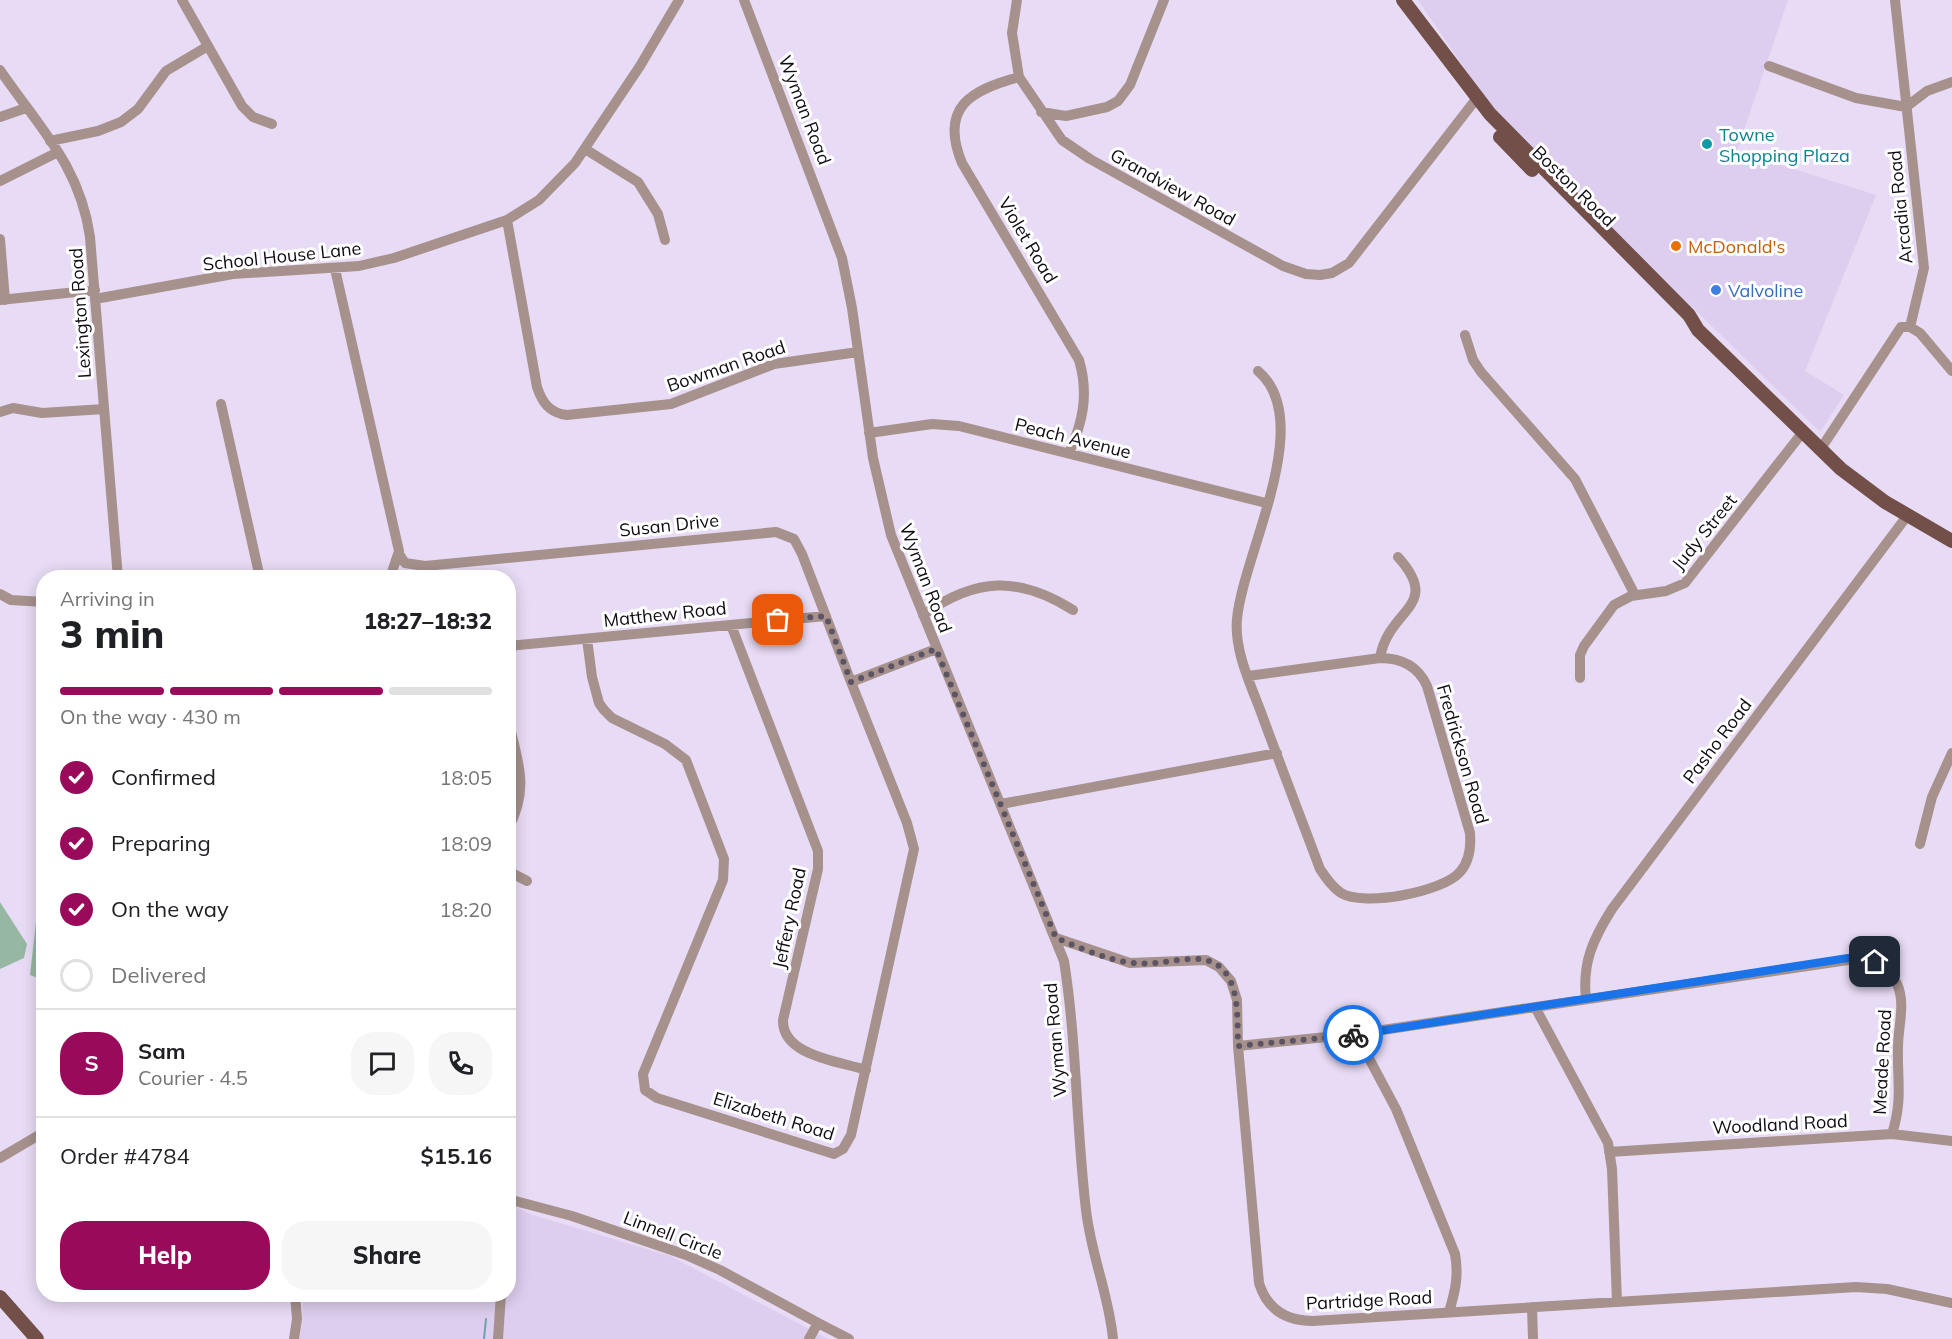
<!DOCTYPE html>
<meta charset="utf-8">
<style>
body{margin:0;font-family:Mulish,sans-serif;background:#f6f6f6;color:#202124;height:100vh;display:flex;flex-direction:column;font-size:22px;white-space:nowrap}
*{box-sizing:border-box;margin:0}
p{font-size:20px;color:#757577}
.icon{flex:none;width:33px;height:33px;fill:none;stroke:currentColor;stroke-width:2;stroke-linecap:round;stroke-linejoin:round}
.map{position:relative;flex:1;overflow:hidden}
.sheet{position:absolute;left:36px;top:570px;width:480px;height:732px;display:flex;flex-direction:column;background:#fff;border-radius:24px;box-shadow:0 3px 15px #0003}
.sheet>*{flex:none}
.pin{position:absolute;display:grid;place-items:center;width:51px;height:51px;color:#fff;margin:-26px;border-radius:12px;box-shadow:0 3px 9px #0006}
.courier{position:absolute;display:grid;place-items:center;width:60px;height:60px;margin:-30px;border:4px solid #1a73e8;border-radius:50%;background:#fff;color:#222;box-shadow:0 2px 8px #0007}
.overview em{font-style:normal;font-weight:800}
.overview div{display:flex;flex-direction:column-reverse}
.overview{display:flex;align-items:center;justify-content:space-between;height:102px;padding:0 24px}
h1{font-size:39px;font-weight:800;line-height:45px}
.bar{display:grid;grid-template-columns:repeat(4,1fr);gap:9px 6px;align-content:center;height:72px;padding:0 24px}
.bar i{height:8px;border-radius:4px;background:#e0e0e0}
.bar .on{background:#9a0a5a}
.bar p{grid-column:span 4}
.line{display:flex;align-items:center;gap:15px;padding:0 24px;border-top:2px solid #e0e0e0}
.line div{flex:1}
.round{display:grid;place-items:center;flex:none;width:63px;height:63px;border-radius:24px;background:#f6f6f6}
ol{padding:0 24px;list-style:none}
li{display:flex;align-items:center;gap:18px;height:66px}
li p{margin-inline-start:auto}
li .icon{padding:6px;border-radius:50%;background:#9a0a5a;color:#fff;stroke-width:4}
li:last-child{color:#757577}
li i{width:33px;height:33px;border:3px solid #e0e0e0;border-radius:50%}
.primary-button{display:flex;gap:12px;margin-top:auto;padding:12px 24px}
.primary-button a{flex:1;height:69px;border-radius:24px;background:#9a0a5a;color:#fff;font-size:24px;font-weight:800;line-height:69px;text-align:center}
.primary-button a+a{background:#f6f6f6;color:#202124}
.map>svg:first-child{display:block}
.built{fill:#ddcdee}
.green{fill:#96b8a3}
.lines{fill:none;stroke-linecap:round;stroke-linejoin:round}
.stream{stroke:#6da1ac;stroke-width:2}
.minor{stroke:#a6918d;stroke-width:10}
.major{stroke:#724f49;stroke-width:14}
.done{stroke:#5c5463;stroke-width:6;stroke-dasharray:0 10.8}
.route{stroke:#1a73e8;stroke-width:8}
.culture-dot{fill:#0f9aa8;stroke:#fff;stroke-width:2}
.food-dot{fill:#e8710a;stroke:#fff;stroke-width:2}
.shop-dot{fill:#3f7fe0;stroke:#fff;stroke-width:2}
.labels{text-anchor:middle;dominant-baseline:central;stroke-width:6;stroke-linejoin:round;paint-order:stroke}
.street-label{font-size:18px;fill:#100b14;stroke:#fff}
.culture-label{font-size:18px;fill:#0d838f;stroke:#fff;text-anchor:start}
.food-label{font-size:18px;fill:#c56008;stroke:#fff;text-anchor:start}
.shop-label{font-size:18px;fill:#366cbe;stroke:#fff;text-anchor:start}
</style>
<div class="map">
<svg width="1952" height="1339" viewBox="0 0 1952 1339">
<rect width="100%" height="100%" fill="#e8dbf5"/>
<path class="built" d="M1418,0H1788L1737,151L1876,195L1805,371L1844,395L1820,432L1524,142L1487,101Z
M509,1204L530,1214L670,1256L828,1339H300L304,1295L508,1294Z"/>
<path class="green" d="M0,902L27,944L24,958L0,969Z
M43,902H44L43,980L30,975L38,904Z"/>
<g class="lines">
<path class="stream" d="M484,1339L486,1319"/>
<path class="minor" d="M182,0L242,106L253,117L272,124
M744,0L842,258L852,308L873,458L891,535L1064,961C1077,1043 1076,1127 1086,1210C1091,1255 1109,1295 1113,1339
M1017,0L1012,33L1019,77L1062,140L1090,159L1283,266L1306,274L1320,275L1332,273L1349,263L1473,103
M1769,66L1856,98L1906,107L1927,91L1952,82
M0,70C39,127 80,166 90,237L118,578
M1019,77C971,90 939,107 962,163L1079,360C1089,394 1083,422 1069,453
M1041,112L1066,116L1107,107L1118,101L1130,85L1164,0
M0,117L26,108
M50,141L98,131L121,122L138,109L166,71L208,46
M585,149L638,182L658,214L665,240
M0,181L58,152
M507,220L537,387C542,402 549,413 567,415L671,404L774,364L858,352
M0,239L5,300
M335,269L399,551L390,578
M95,299L233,274L359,266L394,258L507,220L539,200L575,163L640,66L679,0
M0,300L95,290
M1910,327L1920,333L1952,371
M1465,335L1473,360L1481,372L1575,479L1635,595
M221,404L260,578
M0,412L13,408L42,413L104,409
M869,433L932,424L959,426L1266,503
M1820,450L1901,327H1910L1924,268L1895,0
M399,554L405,563L425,566L776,532L794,539L802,554L851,682
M0,594L11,600L44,602
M923,615C976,577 1019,576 1073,610
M731,625L818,851V869L783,1020C782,1056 839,1061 866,1070
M587,639L592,677L599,703L604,710L612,718L665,744L686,760L724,859L723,880L643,1074L645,1090L657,1098L834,1154L843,1149L851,1135L914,849L907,823L851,682L936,649
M508,646L826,616
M1380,658C1388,608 1443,607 1398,557
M1248,676L1380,658C1401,658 1418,666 1427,686L1470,833C1471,846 1470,861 1460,872C1443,892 1364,907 1341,893C1332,887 1326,878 1320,869C1301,818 1281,767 1262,715C1251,685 1234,651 1237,619C1243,554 1317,421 1258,371
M1580,678V655L1584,646L1614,605L1631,596L1666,591L1685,583L1802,433
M508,720C518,762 530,788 508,829
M1001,804L1277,753
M1920,844L1932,797L1952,753
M508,871L527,881
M1056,938L1130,963L1206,960L1219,967L1231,981L1237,1000L1238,1046L1259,1283C1267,1309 1286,1321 1313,1321L1856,1287L1887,1289L1952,1303
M1586,999C1582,963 1593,939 1612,909L1907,516
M1535,1007L1608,1143L1612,1169L1617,1302
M1356,1034L1396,1109L1455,1254C1459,1276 1455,1292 1449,1312
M1238,1046L1356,1034L1861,958C1876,961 1891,969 1897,984C1906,1003 1898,1027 1898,1047C1897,1081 1903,1099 1892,1134
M1609,1152L1892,1134L1952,1141
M0,1158L44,1132
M508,1199L572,1216L686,1255L720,1270L818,1323
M1532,1307L1533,1339
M294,1339L297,1319L295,1294
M498,1339L501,1294
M809,1339L818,1323L849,1339"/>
<path class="major" d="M1403,0L1490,114L1689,315L1698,330L1841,469L1885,502L1952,541
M1500,137L1532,170
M0,1297L37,1339"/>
</g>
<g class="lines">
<path class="done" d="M778,620L826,616L851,682L936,649L1056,938C1081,948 1108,961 1135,963C1153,965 1172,960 1190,959C1242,956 1237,1011 1238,1046L1353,1035"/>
<path class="route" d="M1353,1035L1848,958L1875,962"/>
</g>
<circle class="culture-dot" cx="1707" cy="144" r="6"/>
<circle class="food-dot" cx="1676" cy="246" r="6"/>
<circle class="shop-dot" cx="1716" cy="290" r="6"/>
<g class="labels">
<g class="street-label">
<text transform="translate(805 110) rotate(69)">Wyman Road</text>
<text transform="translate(1574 186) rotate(44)">Boston Road</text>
<text transform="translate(1173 187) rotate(29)">Grandview Road</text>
<text transform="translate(1900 207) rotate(-96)">Arcadia Road</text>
<text transform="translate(1028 240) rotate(59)">Violet Road</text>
<text transform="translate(282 256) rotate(-6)">School House Lane</text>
<text transform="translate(80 313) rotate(-94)">Lexington Road</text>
<text transform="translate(726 366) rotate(-19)">Bowman Road</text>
<text transform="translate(1073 438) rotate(14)">Peach Avenue</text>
<text transform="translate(669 525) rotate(-6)">Susan Drive</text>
<text transform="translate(1704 532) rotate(-51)">Judy Street</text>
<text transform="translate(926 578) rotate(69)">Wyman Road</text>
<text transform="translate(665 614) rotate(-6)">Matthew Road</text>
<text transform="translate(1717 741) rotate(-53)">Pasho Road</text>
<text transform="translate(1463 754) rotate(74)">Fredrickson Road</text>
<text transform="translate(789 918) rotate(-78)">Jeffery Road</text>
<text transform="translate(1055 1040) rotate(-95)">Wyman Road</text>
<text transform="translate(1882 1062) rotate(-87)">Meade Road</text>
<text transform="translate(774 1116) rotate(17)">Elizabeth Road</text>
<text transform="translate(1780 1124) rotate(-3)">Woodland Road</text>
<text transform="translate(673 1235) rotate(21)">Linnell Circle</text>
<text transform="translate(1369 1300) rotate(-3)">Partridge Road</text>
</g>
<g class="culture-label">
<text x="1719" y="134">Towne<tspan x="1719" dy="21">Shopping Plaza</tspan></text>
</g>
<g class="food-label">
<text x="1688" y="246">McDonald's</text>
</g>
<g class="shop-label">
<text x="1728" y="290">Valvoline</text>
</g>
</g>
</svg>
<div class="pin" style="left:778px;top:620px;background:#ea580c"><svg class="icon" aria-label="bag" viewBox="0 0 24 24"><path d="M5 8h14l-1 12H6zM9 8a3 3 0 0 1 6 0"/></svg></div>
<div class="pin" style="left:1875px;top:962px;background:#1f2937"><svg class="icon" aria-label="home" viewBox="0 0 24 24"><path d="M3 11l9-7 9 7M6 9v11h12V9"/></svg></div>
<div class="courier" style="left:1353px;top:1035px"><svg class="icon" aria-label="bike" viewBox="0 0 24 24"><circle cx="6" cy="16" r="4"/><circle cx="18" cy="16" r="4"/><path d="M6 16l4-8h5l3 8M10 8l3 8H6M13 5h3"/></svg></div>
<section class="sheet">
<div class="overview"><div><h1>3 min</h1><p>Arriving in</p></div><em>18:27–18:32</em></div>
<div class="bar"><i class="on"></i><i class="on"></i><i class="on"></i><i></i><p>On the way · 430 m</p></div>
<ol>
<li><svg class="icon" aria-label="check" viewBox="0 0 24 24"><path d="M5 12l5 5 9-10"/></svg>Confirmed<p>18:05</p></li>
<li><svg class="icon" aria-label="check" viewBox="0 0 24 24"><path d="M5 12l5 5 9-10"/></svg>Preparing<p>18:09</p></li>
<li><svg class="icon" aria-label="check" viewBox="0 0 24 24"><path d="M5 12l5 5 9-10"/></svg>On the way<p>18:20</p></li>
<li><i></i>Delivered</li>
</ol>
<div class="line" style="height:108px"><b class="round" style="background:#9a0a5a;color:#fff">S</b><div><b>Sam</b><p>Courier · 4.5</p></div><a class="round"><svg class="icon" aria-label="chat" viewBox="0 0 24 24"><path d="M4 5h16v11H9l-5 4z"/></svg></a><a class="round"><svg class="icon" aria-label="phone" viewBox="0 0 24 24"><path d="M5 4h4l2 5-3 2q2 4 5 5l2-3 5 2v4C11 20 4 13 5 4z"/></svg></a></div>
<div class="line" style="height:78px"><div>Order #4784</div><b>$15.16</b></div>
<div class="primary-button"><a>Help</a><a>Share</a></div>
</section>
</div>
